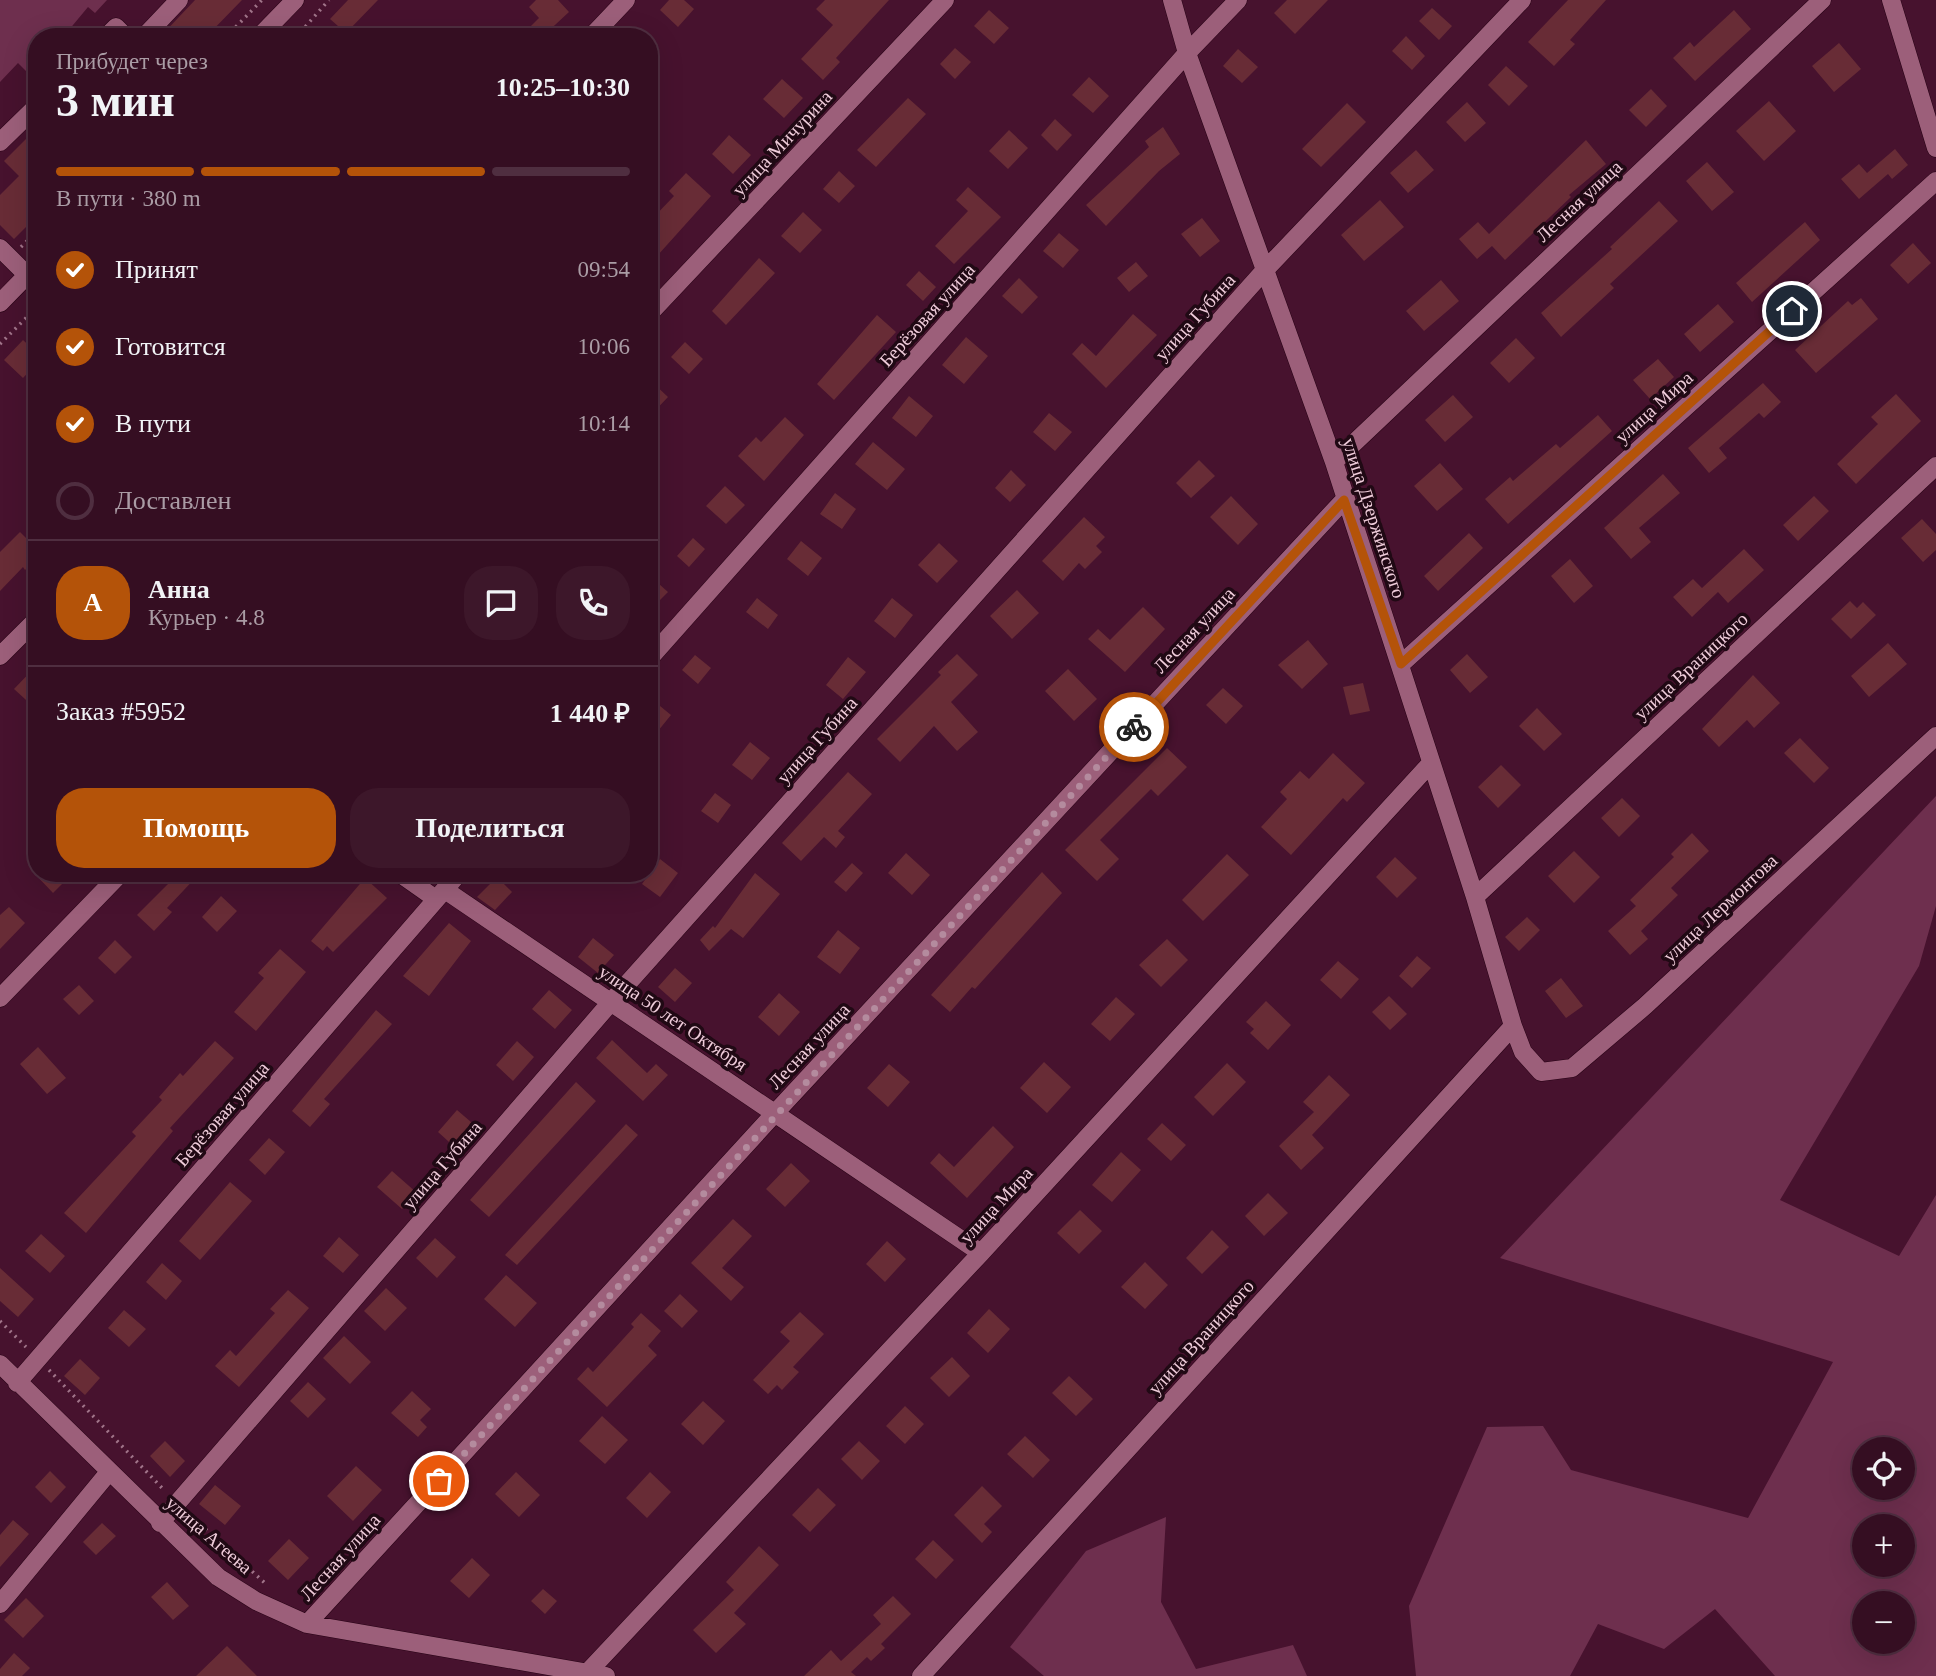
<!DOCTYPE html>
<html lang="ru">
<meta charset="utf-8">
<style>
body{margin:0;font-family:"Times New Roman",serif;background:#3d172a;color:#f1f3f6;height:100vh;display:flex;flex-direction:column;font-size:26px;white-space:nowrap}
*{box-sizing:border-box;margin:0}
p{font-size:23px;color:#aa9ca5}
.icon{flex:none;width:38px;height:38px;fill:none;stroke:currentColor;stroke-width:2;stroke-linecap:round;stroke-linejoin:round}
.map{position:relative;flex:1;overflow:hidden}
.sheet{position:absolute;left:28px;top:28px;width:630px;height:854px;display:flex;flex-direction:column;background:#350e22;border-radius:28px;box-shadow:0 7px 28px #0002,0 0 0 2px #4f2e40}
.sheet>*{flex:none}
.controls{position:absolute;left:1852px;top:1437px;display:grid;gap:14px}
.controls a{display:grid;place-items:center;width:63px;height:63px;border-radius:50%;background:#350e22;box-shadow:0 7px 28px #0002,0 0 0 2px #4f2e40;font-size:35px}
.pin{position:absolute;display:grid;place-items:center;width:60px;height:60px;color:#fff;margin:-30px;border:4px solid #fff;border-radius:50%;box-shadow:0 2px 7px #0007}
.courier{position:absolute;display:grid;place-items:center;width:70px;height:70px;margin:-35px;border:5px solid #b45309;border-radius:50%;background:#fff;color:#222;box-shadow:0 2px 9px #0007}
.headline em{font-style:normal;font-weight:700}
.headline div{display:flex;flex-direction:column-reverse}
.headline{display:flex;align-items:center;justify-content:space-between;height:119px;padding:0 28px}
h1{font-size:46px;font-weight:700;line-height:52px}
.bar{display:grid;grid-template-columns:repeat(4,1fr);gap:10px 7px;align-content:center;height:84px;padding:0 28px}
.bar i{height:9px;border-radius:5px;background:#4f2e40}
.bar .selected{background:#b45309}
.bar p{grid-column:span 4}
.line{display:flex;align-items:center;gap:18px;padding:0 28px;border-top:2px solid #4f2e40}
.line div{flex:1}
.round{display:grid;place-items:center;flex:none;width:74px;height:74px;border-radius:28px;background:#3d172a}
ol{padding:0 28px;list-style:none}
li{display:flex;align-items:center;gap:21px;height:77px}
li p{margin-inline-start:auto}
li .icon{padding:7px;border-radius:50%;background:#b45309;color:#fff;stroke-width:4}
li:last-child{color:#aa9ca5}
li i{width:38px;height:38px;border:4px solid #4f2e40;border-radius:50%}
.button{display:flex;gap:14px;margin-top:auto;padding:14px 28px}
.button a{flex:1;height:80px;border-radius:28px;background:#b45309;color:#fff;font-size:28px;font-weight:700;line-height:80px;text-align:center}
.button a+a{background:#3d172a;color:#f1f3f6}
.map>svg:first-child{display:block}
.green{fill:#6e2f4e;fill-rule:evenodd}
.building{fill:#682c36}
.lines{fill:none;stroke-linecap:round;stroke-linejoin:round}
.minor-casing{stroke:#270215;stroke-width:19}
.path{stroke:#a1758a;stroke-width:3.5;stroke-dasharray:2 5;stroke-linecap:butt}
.minor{stroke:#9c5f7a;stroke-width:18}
.done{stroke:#b48b9e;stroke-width:7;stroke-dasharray:0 12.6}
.route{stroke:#b45309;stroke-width:9}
.labels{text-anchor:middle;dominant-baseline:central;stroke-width:7;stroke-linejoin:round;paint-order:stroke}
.street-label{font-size:19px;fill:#efccda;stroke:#200914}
</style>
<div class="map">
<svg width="1936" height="1676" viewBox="0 0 1936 1676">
<rect width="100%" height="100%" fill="#47122e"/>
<path class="green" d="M0,0H107L95,13L88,7L63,37H37V67L30,75L18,63L0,82Z
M1936,796V906L1919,966L1780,1200L1899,1256L1936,1195V1676H1775L1715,1609L1664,1649L1598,1624L1570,1676H1416L1409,1606L1487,1427L1543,1426L1571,1470L1748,1518L1833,1362L1500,1258ZM1902,1449V1488H1864V1449ZM1864,1526H1902V1564H1864ZM1864,1603H1902V1642H1864Z
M1166,1517L1161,1602L1196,1669L1293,1645L1307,1676H1044L1010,1647L1086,1551Z"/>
<path class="building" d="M195,0H242L206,37H160Z
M348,0H378L346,33L330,19Z
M536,0H558L569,12L542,37H520L539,18L529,7Z
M669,0H684L694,9L678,27L660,10Z
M825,0H889L836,58L840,62L823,80L801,59L833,25L816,9Z
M1287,0H1328L1295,34L1274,13Z
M1568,0H1606L1570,40L1575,44L1554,66L1528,42Z
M1432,8L1452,26L1439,40L1419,21Z
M989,10L1009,28L994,44L974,26Z
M1734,10L1751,29L1695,81L1673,58L1690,42L1694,47Z
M1406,36L1425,56L1412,70L1392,51Z
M1839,43L1861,69L1834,92L1812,66Z
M955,48L971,62L955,79L940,64Z
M1238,49L1258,67L1242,83L1223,66Z
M1506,66L1528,86L1509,106L1488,85Z
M1089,77L1109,96L1093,113L1072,95Z
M782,79L803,98L784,118L763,99Z
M1651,89L1667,106L1646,127L1629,110Z
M908,98L926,114L876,167L857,150Z
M1769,101L1796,131L1764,161L1736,131Z
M1467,102L1486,123L1465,142L1446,122Z
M1347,103L1366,122L1321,167L1302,149Z
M1055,119L1072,135L1057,151L1041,135Z
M1163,127L1180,154L1159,171L1106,226L1086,205L1149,147L1145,141Z
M37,128V176L28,185L37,193V216L14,239L0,225V195L19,176L4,161Z
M1009,130L1028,148L1008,169L989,151Z
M729,135L751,155L733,174L712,154Z
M1586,140L1606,164L1569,195L1571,197L1505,260L1492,246L1477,259L1459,239L1478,222L1489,234Z
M1895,149L1908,165L1892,179L1888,174L1859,199L1841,179L1859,164L1867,173Z
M1416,150L1434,170L1408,193L1390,173Z
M1707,162L1734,192L1712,211L1686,181Z
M839,171L855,186L839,203L823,189Z
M686,173L711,196L649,265V222L674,196L669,191Z
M968,187L1001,217L954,264L935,246L968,211L956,200Z
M1380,200L1404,227L1364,261L1341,235Z
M1659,201L1678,221L1610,284L1614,288L1561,337L1541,313L1612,249L1610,247Z
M803,212L822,230L800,253L781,236Z
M1202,218L1220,241L1200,257L1181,234Z
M1805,222L1820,240L1752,302L1736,283Z
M1059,233L1079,250L1063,268L1043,251Z
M1913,243L1931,263L1908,284L1890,265Z
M759,258L775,273L726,325L712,311Z
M1136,262L1148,276L1129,292L1117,278Z
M919,271L936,287L923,301L906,285Z
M1019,278L1038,297L1022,314L1002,296Z
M1441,280L1459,301L1424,331L1406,311Z
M1861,298L1878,319L1816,373L1795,350L1848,301L1852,305Z
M1718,304L1734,322L1700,352L1684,334Z
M1133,314L1157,335L1106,388L1072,354L1082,343L1096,356Z
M877,315L896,332L834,400L817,384Z
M966,337L988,356L964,384L942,365Z
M1516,338L1535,358L1509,383L1490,363Z
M23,340L37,353V363L23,378L4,360Z
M685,342L703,359L689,374L671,357Z
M1658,359L1674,377L1650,399L1633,380Z
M649,379L668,397L649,417Z
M1763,383L1781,402L1764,418L1759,413L1719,448L1727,458L1709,473L1688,448Z
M1896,394L1921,421L1856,484L1837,464L1878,424L1871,417Z
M1453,395L1473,417L1445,442L1425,420Z
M909,396L933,416L916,437L892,418Z
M1049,413L1072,432L1055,451L1033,432Z
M1598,415L1612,431L1508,524L1485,499L1510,477L1513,481L1556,444L1560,448Z
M785,417L804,435L764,481L738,456L756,437L761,442Z
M873,442L905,469L887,490L855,464Z
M1199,460L1215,476L1191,498L1176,483Z
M1440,463L1463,489L1437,511L1414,486Z
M1011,470L1026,485L1010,502L995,488Z
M1663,474L1680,493L1639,528L1651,542L1631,559L1604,528Z
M725,486L745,505L726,524L706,506Z
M835,493L856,509L842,529L820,514Z
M1231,496L1258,524L1238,545L1210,517Z
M1814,496L1829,511L1798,541L1783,525Z
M1084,517L1105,537L1096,546L1102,552L1085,569L1079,563L1063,581L1042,561Z
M1922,519L1936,534V550L1923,562L1901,538Z
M20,532L37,549V558L25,570L23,567L0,591V552Z
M1469,533L1483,548L1438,591L1424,576Z
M693,538L705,549L689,567L677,556Z
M801,541L822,558L808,576L787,559Z
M939,543L958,561L937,583L918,565Z
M1744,549L1764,570L1728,603L1718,592L1692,617L1673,597L1693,579L1702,588Z
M1570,559L1593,586L1574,603L1551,576Z
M649,575L668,592L649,611Z
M1017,590L1039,613L1012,639L990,616Z
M757,598L778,615L768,629L746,612Z
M892,598L913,615L895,638L874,621Z
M1850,601L1857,608L1863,602L1876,615L1851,639L1831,619Z
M1143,607L1165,629L1125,672L1088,639L1098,629L1110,640Z
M1308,640L1328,664L1302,689L1278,665Z
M1888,643L1907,664L1869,697L1851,676Z
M957,654L978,675L951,702L978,732L957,751L934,726L900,762L877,739L941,675L938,672Z
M1467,654L1488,677L1470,693L1450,670Z
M695,655L711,668L698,684L682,670Z
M848,657L866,672L843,699L826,685Z
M37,665V710L14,689Z
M1068,669L1097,699L1074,721L1045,691Z
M1753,675L1780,703L1754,728L1747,720L1719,747L1702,729Z
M1363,683L1370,711L1350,715L1343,687Z
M1223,688L1243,706L1226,724L1206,705Z
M649,697L671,715L649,742Z
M1537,708L1562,734L1544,751L1519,726Z
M1800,738L1829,768L1814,783L1784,753Z
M750,742L770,758L752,780L732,765Z
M1167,748L1187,767L1158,796L1151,789L1100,840L1119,859L1097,881L1065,850Z
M1333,753L1365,783L1347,802L1343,798L1291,855L1261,827L1287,799L1280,792L1300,771L1309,779Z
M1501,765L1521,785L1498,808L1478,787Z
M848,772L872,794L838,831L845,837L836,848L824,837L801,861L782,843Z
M715,793L731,805L718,823L701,811Z
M1622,798L1640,816L1619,837L1601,818Z
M1692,833L1709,851L1671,888L1678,895L1641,931L1648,939L1630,955L1608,931L1636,906L1630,900L1674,857L1671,854Z
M1574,851L1600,877L1574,903L1548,876Z
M906,853L930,875L912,895L888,873Z
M1227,854L1249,875L1203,921L1182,900Z
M1395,857L1417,878L1397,898L1376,877Z
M660,859L678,873L660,897L642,884Z
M852,863L863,873L846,892L834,882Z
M1042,872L1062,893L975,989L972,987L950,1012L931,995Z
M34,873H73L53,893Z
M179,873H200L167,908L172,912L154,931L137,915Z
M755,873L780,894L743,938L731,929L709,951L700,940L713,926L715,928Z
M497,877L512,892L495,910L477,897Z
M365,878L387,898L333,952L327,946L323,951L311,941Z
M221,896L237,911L217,932L202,917Z
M9,907L25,923L0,949V915Z
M1527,917L1540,930L1519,951L1505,937Z
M449,923L471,941L429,996L403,976Z
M838,930L860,948L840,974L817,957Z
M593,938L614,955L598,973L578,957Z
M1167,939L1188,960L1161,987L1139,965Z
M115,940L132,957L115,974L98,958Z
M280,949L306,972L256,1031L234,1012L264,978L258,973Z
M1417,956L1431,968L1412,988L1399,976Z
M1338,961L1359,979L1341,999L1320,980Z
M675,968L692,983L675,1002L658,987Z
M1561,978L1583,1006L1566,1018L1545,991Z
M79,985L94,1001L79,1015L63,999Z
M549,990L572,1010L555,1029L532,1009Z
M779,993L800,1012L779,1036L758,1017Z
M1389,996L1407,1014L1390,1030L1372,1012Z
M1116,997L1135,1014L1110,1041L1091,1024Z
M1266,1001L1291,1025L1268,1050L1250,1033L1254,1029L1246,1022Z
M376,1010L392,1024L324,1099L330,1104L310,1127L292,1111Z
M612,1040L647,1073L656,1064L668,1075L643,1101L596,1058Z
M215,1041L234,1058L170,1128L173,1131L86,1233L64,1213L136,1136L132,1132L162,1100L159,1097L180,1073L183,1076Z
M517,1041L534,1057L513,1081L496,1065Z
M38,1047L66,1078L47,1094L20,1064Z
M1044,1062L1071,1087L1047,1113L1020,1088Z
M1227,1063L1246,1082L1213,1116L1194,1097Z
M889,1064L910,1082L888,1107L867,1088Z
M1329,1075L1350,1095L1312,1135L1324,1148L1301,1170L1279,1146L1314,1112L1303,1102Z
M576,1082L596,1101L489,1217L470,1200Z
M457,1110L478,1128L458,1150L438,1132Z
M1162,1123L1186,1145L1171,1161L1147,1139Z
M626,1124L638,1135L517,1265L505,1255Z
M993,1126L1014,1147L967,1198L930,1163L939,1153L954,1167Z
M269,1138L285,1152L265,1175L249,1160Z
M1121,1152L1141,1170L1112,1202L1092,1185Z
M791,1163L810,1181L785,1207L766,1189Z
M392,1171L417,1193L402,1209L377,1187Z
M230,1182L252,1201L200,1260L179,1241Z
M1268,1193L1288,1213L1264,1236L1245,1216Z
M1080,1210L1102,1231L1079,1254L1057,1233Z
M733,1219L752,1236L722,1268L744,1287L731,1301L691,1263Z
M1212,1230L1229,1247L1202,1274L1186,1258Z
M41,1234L65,1256L50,1273L25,1251Z
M339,1237L359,1255L343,1273L323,1256Z
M435,1238L456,1257L437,1278L416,1258Z
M887,1241L906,1259L885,1282L866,1264Z
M1145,1262L1168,1285L1145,1309L1121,1287Z
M162,1263L182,1281L166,1300L146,1282Z
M0,1268L34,1299L18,1317L0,1301Z
M506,1275L537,1303L515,1327L484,1299Z
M386,1288L407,1308L385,1331L364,1311Z
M288,1290L309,1308L239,1387L215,1366L230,1350L236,1356L275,1313L270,1309Z
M680,1294L698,1311L682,1328L664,1311Z
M989,1309L1010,1329L988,1353L967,1333Z
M124,1310L146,1329L129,1347L108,1328Z
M800,1312L824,1334L793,1367L799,1372L782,1390L777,1385L768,1394L753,1380L790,1341L780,1332Z
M641,1313L661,1331L648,1346L657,1355L607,1407L577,1379L588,1367L593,1372L634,1327L631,1324Z
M344,1336L371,1362L350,1384L323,1358Z
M952,1357L970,1376L949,1397L930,1378Z
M80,1359L100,1378L85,1395L64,1376Z
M1069,1376L1093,1399L1076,1416L1052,1393Z
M308,1382L326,1399L308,1418L290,1401Z
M412,1391L431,1409L420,1420L427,1427L418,1437L391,1413Z
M703,1401L725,1421L703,1445L681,1424Z
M905,1406L924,1424L905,1444L886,1426Z
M602,1416L628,1440L605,1464L579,1441Z
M1025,1436L1050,1460L1033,1478L1007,1454Z
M165,1441L185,1461L170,1477L150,1456Z
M859,1441L880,1461L862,1480L841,1459Z
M356,1466L382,1490L353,1521L327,1496Z
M50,1471L66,1487L51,1503L35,1487Z
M516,1472L540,1495L519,1517L495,1494Z
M650,1472L671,1492L647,1518L626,1498Z
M215,1485L241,1506L225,1525L199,1504Z
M982,1486L1002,1506L984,1524L992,1532L982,1543L954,1515Z
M818,1488L836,1505L810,1532L792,1515Z
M13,1520L29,1534L0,1567V1535Z
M102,1523L116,1536L96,1555L83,1542Z
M289,1539L309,1558L288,1580L268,1561Z
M933,1540L954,1560L936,1579L915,1559Z
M759,1546L779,1565L734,1613L746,1624L716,1653L693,1630L734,1590L726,1582Z
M472,1558L490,1575L469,1598L450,1581Z
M167,1582L189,1606L173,1620L151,1597Z
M543,1589L557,1601L545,1614L531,1601Z
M893,1596L911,1614L881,1644L885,1648L871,1661L867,1657L851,1672L856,1676H804L831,1650L841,1661L881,1624L873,1615Z
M26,1598L44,1616L23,1638L4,1620Z
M227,1646L257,1676H196Z
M14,1653L30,1668L22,1676H0V1669Z"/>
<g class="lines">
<defs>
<path id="minor" d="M1172,0L1187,53L1334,462L1475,897L1513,1026L1523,1052L1541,1072L1572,1068L1645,1006L1936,736
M1891,0L1936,148
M106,37L116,27L126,37
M144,37L179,0
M259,37L295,0
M591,37L626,0
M0,142L37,106
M0,248L27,275
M0,303L37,265
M649,314L945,0
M1334,462L1822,0
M0,656L37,619
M649,659L1187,53L1238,0
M1401,664L1936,181
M399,873L436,899
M445,890L981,1253
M1475,897L1936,466
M0,998L121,873
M0,1364L218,1577L256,1601L307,1624L606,1676
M17,1383L459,873
M160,1523L611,1002L1264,271L1522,0
M0,1604L109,1472
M307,1624L776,1112L1344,500
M588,1672L981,1253L1431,763
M921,1676L1513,1026"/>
</defs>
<use href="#minor" class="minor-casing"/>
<path class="path" d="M226,37L262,0
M296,37L329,0
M21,247L37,231
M0,344L37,307
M0,1321L26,1347
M49,1370L164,1490
M190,1515L266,1584"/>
<use href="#minor" class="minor"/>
</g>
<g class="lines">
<path class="done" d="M439,1481L1134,727"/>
<path class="route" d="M1134,727L1344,500L1401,664L1792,311"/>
</g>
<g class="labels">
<g class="street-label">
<text transform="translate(782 143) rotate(-47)">улица Мичурина</text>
<text transform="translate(1579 201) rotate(-43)">Лесная улица</text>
<text transform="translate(927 315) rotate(-48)">Берёзовая улица</text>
<text transform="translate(1195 317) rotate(-48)">улица Губина</text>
<text transform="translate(1654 407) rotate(-42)">улица Мира</text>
<text transform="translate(1374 518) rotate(72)">улица Дзержинского</text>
<text transform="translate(1194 630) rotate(-47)">Лесная улица</text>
<text transform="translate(1691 666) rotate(-43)">улица Враницкого</text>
<text transform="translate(817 740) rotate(-48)">улица Губина</text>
<text transform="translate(1720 908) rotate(-43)">улица Лермонтова</text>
<text transform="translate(673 1018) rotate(34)">улица 50 лет Октября</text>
<text transform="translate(809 1046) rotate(-47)">Лесная улица</text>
<text transform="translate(222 1114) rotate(-49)">Берёзовая улица</text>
<text transform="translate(442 1165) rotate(-49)">улица Губина</text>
<text transform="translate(996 1205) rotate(-47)">улица Мира</text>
<text transform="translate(1201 1337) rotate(-48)">улица Враницкого</text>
<text transform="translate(209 1535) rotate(41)">улица Агеева</text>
<text transform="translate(340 1557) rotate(-48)">Лесная улица</text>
</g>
</g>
</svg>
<div class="controls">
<a><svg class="icon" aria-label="locate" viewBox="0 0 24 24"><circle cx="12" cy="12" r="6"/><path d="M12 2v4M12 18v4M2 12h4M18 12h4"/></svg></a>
<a>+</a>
<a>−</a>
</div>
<div class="pin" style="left:439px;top:1481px;background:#ea580c"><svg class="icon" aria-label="bag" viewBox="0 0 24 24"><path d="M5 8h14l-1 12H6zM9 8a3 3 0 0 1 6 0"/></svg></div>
<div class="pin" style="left:1792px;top:311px;background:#1f2937"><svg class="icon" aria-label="home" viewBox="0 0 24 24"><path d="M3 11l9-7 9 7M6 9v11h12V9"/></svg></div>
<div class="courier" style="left:1134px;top:727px"><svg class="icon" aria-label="bike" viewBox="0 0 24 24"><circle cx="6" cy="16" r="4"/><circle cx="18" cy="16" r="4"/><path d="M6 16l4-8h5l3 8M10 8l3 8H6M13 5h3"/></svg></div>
<section class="sheet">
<div class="headline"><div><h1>3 мин</h1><p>Прибудет через</p></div><em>10:25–10:30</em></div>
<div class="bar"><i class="selected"></i><i class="selected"></i><i class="selected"></i><i></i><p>В пути · 380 m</p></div>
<ol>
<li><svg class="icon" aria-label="check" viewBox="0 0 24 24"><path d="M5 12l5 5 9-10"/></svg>Принят<p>09:54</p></li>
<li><svg class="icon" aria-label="check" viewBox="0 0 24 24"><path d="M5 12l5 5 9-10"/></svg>Готовится<p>10:06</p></li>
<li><svg class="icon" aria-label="check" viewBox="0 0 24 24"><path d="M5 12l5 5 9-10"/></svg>В пути<p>10:14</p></li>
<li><i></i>Доставлен</li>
</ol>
<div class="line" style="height:126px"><b class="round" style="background:#b45309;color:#fff">А</b><div><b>Анна</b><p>Курьер · 4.8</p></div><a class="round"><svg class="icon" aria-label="chat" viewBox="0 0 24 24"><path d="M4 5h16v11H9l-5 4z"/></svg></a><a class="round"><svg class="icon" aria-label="phone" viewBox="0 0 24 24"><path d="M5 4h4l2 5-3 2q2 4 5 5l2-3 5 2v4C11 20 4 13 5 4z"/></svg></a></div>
<div class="line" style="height:91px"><div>Заказ #5952</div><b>1 440 ₽</b></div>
<div class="button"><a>Помощь</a><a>Поделиться</a></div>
</section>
</div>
